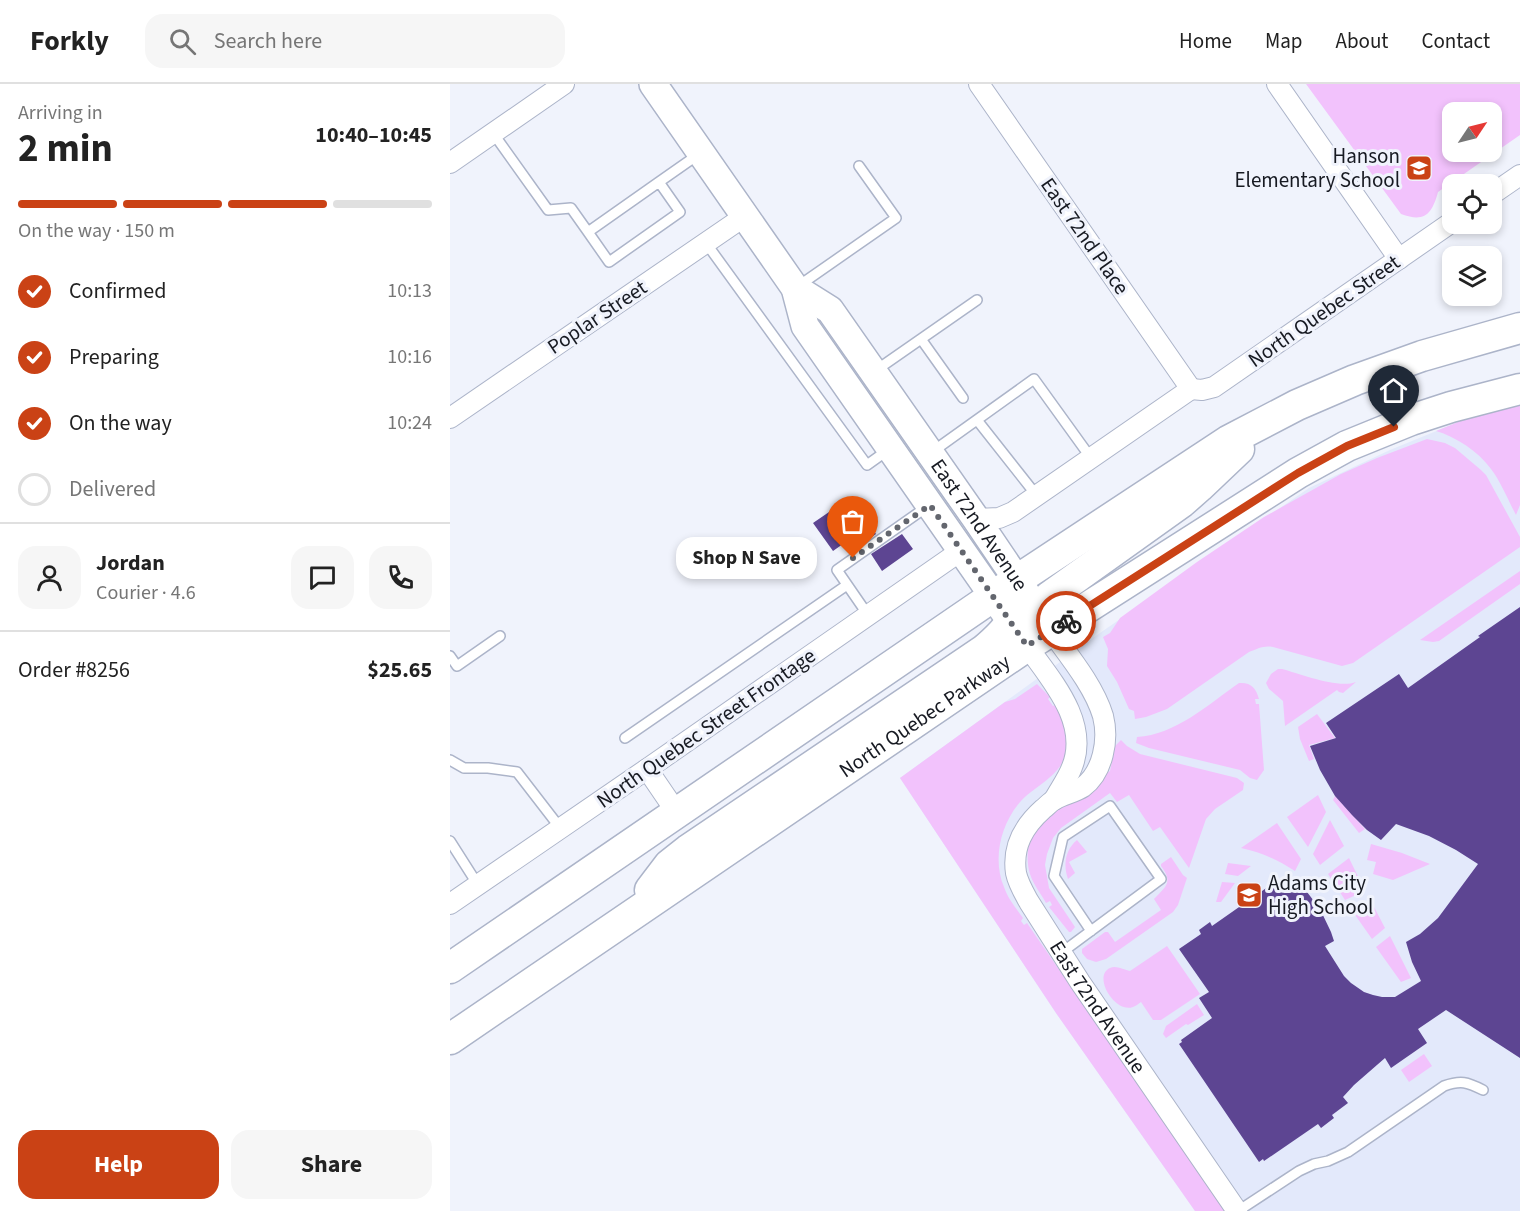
<!DOCTYPE html>
<meta charset="utf-8">
<style>
body{margin:0;font-family:"Source Sans 3",sans-serif;background:#f6f6f6;color:#222;height:100vh;display:flex;flex-direction:column;font-size:22px;white-space:nowrap}
*{box-sizing:border-box;margin:0}
p{font-size:20px;color:#767676}
.icon{flex:none;width:33px;height:33px;fill:none;stroke:currentColor;stroke-width:2;stroke-linecap:round;stroke-linejoin:round}
.map{position:relative;flex:1;overflow:hidden}
.sheet{display:flex;flex-direction:column;background:#fff;width:450px}
.sheet>*{flex:none}
.needle{width:39px;rotate:55deg}
.buttons{position:absolute;left:992px;top:18px;display:grid;gap:12px}
.buttons a{display:grid;place-items:center;width:60px;height:60px;border-radius:12px;background:#fff;box-shadow:0 3px 9px #0003;font-size:30px}
.pin{position:absolute;display:grid;place-items:center;width:51px;height:51px;color:#fff;margin:-62px -26px;border-radius:50% 50% 50% 0;rotate:-45deg;box-shadow:0 0 6px #0007}
.pin .icon{rotate:45deg}
.courier{position:absolute;display:grid;place-items:center;width:60px;height:60px;margin:-30px;border:4px solid #ca4215;border-radius:50%;background:#fff;color:#222;box-shadow:0 2px 8px #0007}
.bubble{position:absolute;height:42px;border-radius:18px;background:#fff;box-shadow:0 3px 9px #0003;font-size:20px;font-weight:700;line-height:42px;text-align:center}
.summary em{font-style:normal;font-weight:700}
.summary div{display:flex;flex-direction:column-reverse}
.summary{display:flex;align-items:center;justify-content:space-between;height:102px;padding:0 18px}
h1{font-size:39px;font-weight:700;line-height:45px}
.bar{display:grid;grid-template-columns:repeat(4,1fr);gap:9px 6px;align-content:center;height:72px;padding:0 18px}
.bar i{height:8px;border-radius:4px;background:#e0e0e0}
.bar .selected{background:#ca4215}
.bar p{grid-column:span 4}
.line{display:flex;align-items:center;gap:15px;padding:0 18px;border-top:2px solid #e0e0e0}
.line div{flex:1}
.round{display:grid;place-items:center;flex:none;width:63px;height:63px;border-radius:18px;background:#f6f6f6}
ol{padding:0 18px;list-style:none}
li{display:flex;align-items:center;gap:18px;height:66px}
li p{margin-inline-start:auto}
li .icon{padding:6px;border-radius:50%;background:#ca4215;color:#fff;stroke-width:4}
li:last-child{color:#767676}
li i{width:33px;height:33px;border:3px solid #e0e0e0;border-radius:50%}
.primary-button{display:flex;gap:12px;margin-top:auto;padding:12px 18px}
.primary-button a{flex:1;height:69px;border-radius:18px;background:#ca4215;color:#fff;font-size:24px;font-weight:700;line-height:69px;text-align:center}
.primary-button a+a{background:#f6f6f6;color:#222}
header{display:flex;align-items:center;gap:36px;box-sizing:border-box;height:84px;padding:0 30px;background:#fff;border-bottom:2px solid #e0e0e0}
header strong{font-size:28px}
nav{display:flex;gap:33px;margin-inline-start:auto;font-size:21px}
.search{width:420px;height:54px;background:#f6f6f6;display:flex;align-items:center;gap:15px;box-sizing:border-box;padding:0 21px;border-radius:18px;color:#767676;font-size:22px}
main{display:flex;flex:1;min-height:0}
.map>svg:first-child{display:block}
.built{fill:#e3e9fb}
.green{fill:#f2c2fc;fill-rule:evenodd}
.building{fill:#5d4592}
.lines{fill:none;stroke-linecap:round;stroke-linejoin:round}
.service-casing{stroke:#acb4c9;stroke-width:12}
.minor-casing{stroke:#acb4c9;stroke-width:22}
.secondary-casing{stroke:#acb4c9;stroke-width:30}
.primary-casing{stroke:#acb4c9;stroke-width:33}
.service{stroke:#fff;stroke-width:9}
.minor{stroke:#fff;stroke-width:20}
.secondary{stroke:#fff;stroke-width:27}
.primary{stroke:#fff;stroke-width:30}
.done{stroke:#63666e;stroke-width:6;stroke-dasharray:0 10.8}
.route{stroke:#ca4215;stroke-width:8}
.labels{text-anchor:middle;dominant-baseline:central;stroke-width:6;stroke-linejoin:round;paint-order:stroke}
.poi-label{font-size:21px;fill:#171a22;stroke:#f0f3fc;text-anchor:end}
.street-label{font-size:21px;fill:#171a22;stroke:#f0f3fc}
</style>
<header>
<strong>Forkly</strong>
<div class="search"><svg class="icon" aria-label="search" viewBox="0 0 24 24"><circle cx="10" cy="10" r="6"/><path d="M15 15l6 6"/></svg>Search here</div>
<nav><a>Home</a><a>Map</a><a>About</a><a>Contact</a></nav>
</header>
<main>
<section class="sheet">
<div class="summary"><div><h1>2 min</h1><p>Arriving in</p></div><em>10:40–10:45</em></div>
<div class="bar"><i class="selected"></i><i class="selected"></i><i class="selected"></i><i></i><p>On the way · 150 m</p></div>
<ol>
<li><svg class="icon" aria-label="check" viewBox="0 0 24 24"><path d="M5 12l5 5 9-10"/></svg>Confirmed<p>10:13</p></li>
<li><svg class="icon" aria-label="check" viewBox="0 0 24 24"><path d="M5 12l5 5 9-10"/></svg>Preparing<p>10:16</p></li>
<li><svg class="icon" aria-label="check" viewBox="0 0 24 24"><path d="M5 12l5 5 9-10"/></svg>On the way<p>10:24</p></li>
<li><i></i>Delivered</li>
</ol>
<div class="line" style="height:108px"><a class="round"><svg class="icon" aria-label="person" viewBox="0 0 24 24"><circle cx="12" cy="8" r="4"/><path d="M4 21q1-7 8-7t8 7"/></svg></a><div><b>Jordan</b><p>Courier · 4.6</p></div><a class="round"><svg class="icon" aria-label="chat" viewBox="0 0 24 24"><path d="M4 5h16v11H9l-5 4z"/></svg></a><a class="round"><svg class="icon" aria-label="phone" viewBox="0 0 24 24"><path d="M5 4h4l2 5-3 2q2 4 5 5l2-3 5 2v4C11 20 4 13 5 4z"/></svg></a></div>
<div class="line" style="height:78px"><div>Order #8256</div><b>$25.65</b></div>
<div class="primary-button"><a>Help</a><a>Share</a></div>
</section>
<div class="map">
<svg width="1070" height="1127" viewBox="0 0 1070 1127">
<rect width="100%" height="100%" fill="#f0f3fc"/>
<path class="built" d="M1070,321V1127H745L606,929L450,694L650,549L859,404L940,366L1023,332Z"/>
<path class="green" d="M856,0H1070V51L988,108C982,130 975,139 951,130ZM1002,28H1041V68H1002Z
M1070,321V421L1066,431C1058,416 1051,398 1041,385C1028,367 1006,353 986,347L1023,332Z
M977,355L995,359L1005,364L1031,386L1036,391L1070,453V463L903,579L892,582L823,563C814,561 807,565 799,568L717,625L696,633L685,635L684,627L679,625L667,598L657,582L658,565L653,553L660,549L670,534L747,478L814,433L891,390L927,374Z
M1070,487V500L989,557L983,558L970,556Z
M828,585H832C851,590 888,605 906,598L893,609L889,608L887,606L835,642L833,617L819,605L816,599L821,590Z
M789,599C801,598 806,604 809,615H805L806,620H809L814,686L807,696L800,694L790,686L699,664L686,659L687,653C725,651 759,620 789,599Z
M587,600L600,613L598,615L603,622L605,621C622,645 624,674 599,694C590,702 579,708 571,717C551,739 542,775 554,803C558,815 566,824 573,834L571,837L574,841L577,839L775,1127H745L606,929L450,694L555,618L565,615Z
M867,630L885,654L859,661L864,675L859,677L850,655L848,643Z
M671,656L677,662L690,670L787,694L794,699L793,706L765,725L756,735L739,784L710,743L703,747L679,711L667,718L660,709L611,744L603,754L597,770L595,781L599,804L625,843L621,848H619L599,823L602,821L600,817L596,819C591,810 583,800 580,790C576,778 577,760 583,749C597,725 637,703 660,687L665,662Z
M868,711L876,728L858,763L837,733Z
M885,712L915,745L909,749L883,716Z
M880,736L894,762L870,781L863,770Z
M827,739L851,775L845,787C828,776 811,768 791,764Z
M627,756L637,768L619,778L625,789L618,795C613,781 615,766 627,756Z
M921,760L952,769L980,780L943,796L923,790L926,778L917,776Z
M721,773L733,791L737,794L728,821L723,828L656,875L646,878L637,875L632,869V865L655,848H658L665,858L711,826L704,815C715,803 724,799 711,782V780Z
M899,774L915,807L895,816L878,790Z
M778,779L801,782L788,792L775,790Z
M772,798L785,799L771,818H766Z
M922,819L935,844L922,855L903,828Z
M940,852L961,894L951,898L926,863Z
M717,862L750,910L711,936H703L691,918C688,920 686,922 683,923C665,930 642,892 660,884C666,881 674,886 680,887Z
M747,920L754,931L738,941L736,940L716,954L713,950L716,942Z
M974,970L982,982L959,998L951,986Z"/>
<path class="building" d="M401,413L426,450L413,459L407,450L383,467L363,439Z
M452,450L463,465L432,487L421,470Z
M1070,523V974L996,926L968,945L977,959L941,984L935,974L904,1001L893,1013L898,1019L882,1031L884,1034L871,1044L868,1040L814,1077L813,1075L809,1078L729,960L732,958L731,956L762,934L749,914L759,908L729,865L751,850L749,846L760,838L762,842L822,800L826,806L839,792L857,808L870,825L881,848L884,857L875,862L894,892L901,899L914,908L923,911L932,913H945L971,897L962,878L956,858L970,850L988,834L1028,780L1006,766L979,752L946,740L931,756L917,746L902,731L885,712L870,686L860,662L886,654L876,639L949,590L958,604L1030,553L1028,552Z"/>
<g class="lines">
<defs>
<path id="service" d="M43,49L98,126L121,124L138,148
M209,98L138,148L159,178L230,128L209,98L249,70
M256,159L417,381L438,366
M347,203L446,134L409,82
M471,255L513,314
M425,287L527,216
M527,336L587,412
M482,368L584,295L641,374
M418,531L387,486L478,422
M0,572L7,582L50,552
M175,654L397,501
M0,676L14,684H38L67,688L111,745
M0,757L28,801
M611,869L711,795L660,722L613,753L604,792L641,847
M788,1127L849,1087L864,1080L878,1077L898,1068L994,1002C1011,996 1017,998 1033,1006"/>
<g id="minor">
<path d="M529,0L741,305"/>
<path d="M827,0L949,175"/>
<path d="M0,79L114,0"/>
<path d="M1041,111L1070,91"/>
<path d="M741,305L752,306L764,303L1002,138"/>
<path d="M0,334L295,132"/>
<path d="M526,435L549,434L563,428L741,305"/>
<path id="s1" d="M601,547C619,572 644,602 653,632C659,656 653,688 633,703C624,709 613,710 604,716C600,718 597,722 593,725C574,742 562,762 566,789C568,799 574,809 579,818L630,898L787,1127"/>
<path d="M577,562C601,596 640,638 622,683C618,694 610,705 604,716"/>
<path d="M197,685L227,729"/>
<path d="M0,820L197,685L512,466"/>
</g>
<g id="secondary">
<path d="M203,0L345,204L355,242L555,529"/>
<path id="s2" d="M345,204L380,226L526,435L580,515"/>
</g>
<g id="primary">
<path d="M577,558C575,534 583,527 599,513L732,418L749,403L789,365"/>
<path d="M200,806L219,781L238,766L534,566C559,545 572,530 567,496"/>
<path d="M0,884L567,496L778,357L847,321L905,296L972,272L1070,244"/>
<path id="s3" d="M0,955L577,562L848,389L897,362L961,336L1001,323L1070,305"/>
</g>
</defs>
<use href="#service" class="service-casing"/>
<use href="#minor" class="minor-casing"/>
<use href="#secondary" class="secondary-casing"/>
<use href="#primary" class="primary-casing"/>
<use href="#service" class="service"/>
<use href="#minor" class="minor"/>
<use href="#secondary" class="secondary"/>
<use href="#primary" class="primary"/>
</g>
<g class="lines">
<path class="done" d="M403,474L480,421L577,562L616,537"/>
<path class="route" d="M616,537L848,389L897,362L944,343"/>
</g>
<defs>
<symbol id="school-square" viewBox="-11 -11 22 22"><rect x="-9" y="-9" width="18" height="18" rx="4" fill="#ca4215" stroke="#f0f3fc"/><path d="M0-5L7-2L0 1L-7-2ZM-4 1L0 2.5L4 1V4Q0 6-4 4Z" fill="#fff"/></symbol>
</defs>
<g fill-rule="evenodd">
<use href="#school-square" x="954" y="69" width="30" height="30"/>
<use href="#school-square" x="784" y="796" width="30" height="30"/>
</g>
<g class="labels">
<g class="poi-label">
<text x="950" y="72">Hanson<tspan x="950" dy="24">Elementary School</tspan></text>
<text x="818" y="799" text-anchor="start">Adams City<tspan x="818" dy="24">High School</tspan></text>
</g>
<g class="street-label">
<text transform="translate(635 152) rotate(55)">East 72nd Place</text>
<text transform="translate(874 227) rotate(-35)">North Quebec Street</text>
<text transform="translate(147 233) rotate(-34)">Poplar Street</text>
<text stroke="none"><textPath href="#s2" startOffset="303">East 72nd Avenue</textPath></text>
<text stroke="none"><textPath href="#s3" startOffset="574">North Quebec Parkway</textPath></text>
<text transform="translate(256 644) rotate(-35)">North Quebec Street Frontage</text>
<text stroke="none"><textPath href="#s1" startOffset="454">East 72nd Avenue</textPath></text>
</g>
</g>
</svg>
<div class="buttons">
<a><svg class="needle" viewBox="-14 -14 28 28"><path d="M0-13l5 13h-10z" fill="#e53935"/><path d="M0 13l5-13h-10z" fill="#767676"/></svg></a>
<a><svg class="icon" aria-label="locate" viewBox="0 0 24 24"><circle cx="12" cy="12" r="6"/><path d="M12 2v4M12 18v4M2 12h4M18 12h4"/></svg></a>
<a><svg class="icon" aria-label="layers" viewBox="0 0 24 24"><path d="M12 4l9 5-9 5-9-5zM3 14l9 5 9-5"/></svg></a>
</div>
<div class="pin" style="left:403px;top:474px;background:#ea580c"><svg class="icon" aria-label="bag" viewBox="0 0 24 24"><path d="M5 8h14l-1 12H6zM9 8a3 3 0 0 1 6 0"/></svg></div>
<div class="pin" style="left:944px;top:343px;background:#1f2937"><svg class="icon" aria-label="home" viewBox="0 0 24 24"><path d="M3 11l9-7 9 7M6 9v11h12V9"/></svg></div>
<div class="courier" style="left:616px;top:537px"><svg class="icon" aria-label="bike" viewBox="0 0 24 24"><circle cx="6" cy="16" r="4"/><circle cx="18" cy="16" r="4"/><path d="M6 16l4-8h5l3 8M10 8l3 8H6M13 5h3"/></svg></div>
<div class="bubble" style="left:226px;top:453px;width:141px">Shop N Save</div>
</div>
</main>
